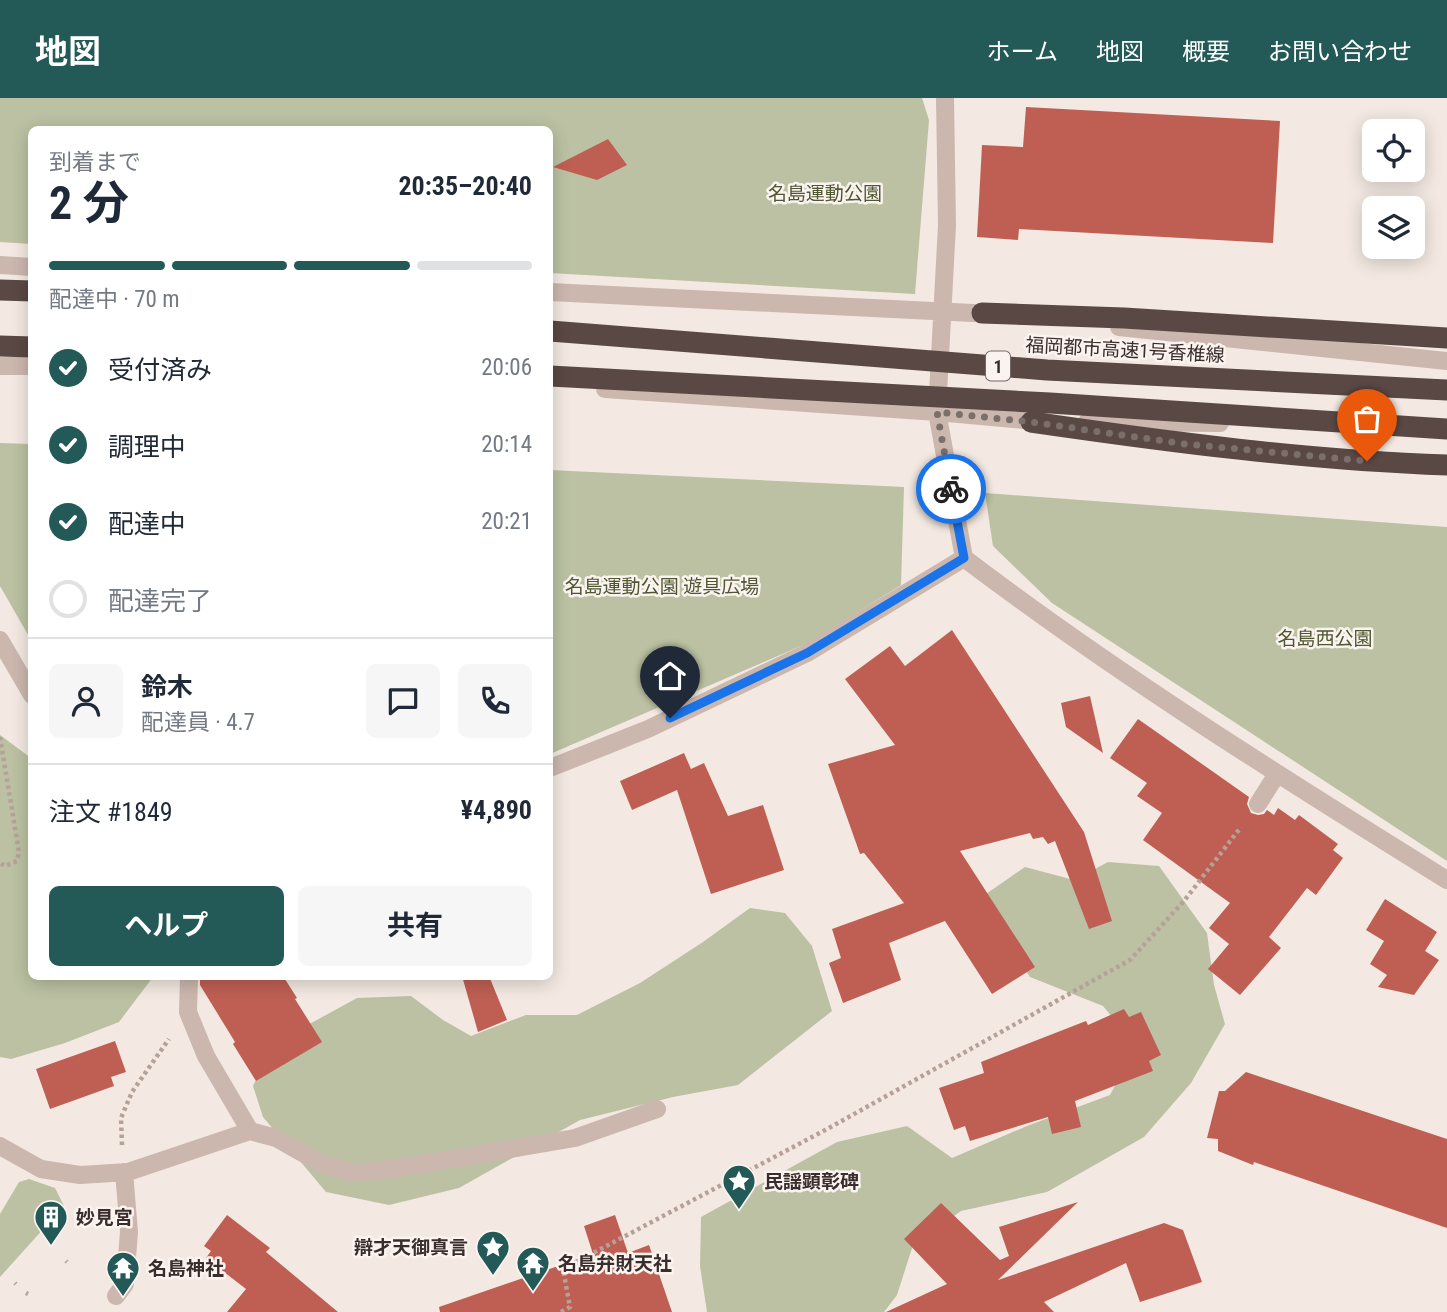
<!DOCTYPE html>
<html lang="ja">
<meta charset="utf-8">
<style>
body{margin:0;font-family:"Roboto Condensed","Noto Sans JP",sans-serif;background:#f6f6f7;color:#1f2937;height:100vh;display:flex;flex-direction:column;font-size:26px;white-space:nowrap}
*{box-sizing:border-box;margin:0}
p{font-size:23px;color:#747a83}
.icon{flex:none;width:38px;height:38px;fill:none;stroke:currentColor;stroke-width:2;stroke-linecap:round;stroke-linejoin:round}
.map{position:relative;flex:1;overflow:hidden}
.side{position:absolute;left:28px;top:28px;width:525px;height:854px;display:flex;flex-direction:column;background:#fff;border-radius:10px;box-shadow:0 4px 18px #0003}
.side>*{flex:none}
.controls{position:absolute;left:1362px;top:21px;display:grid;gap:14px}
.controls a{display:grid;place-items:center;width:63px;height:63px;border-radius:10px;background:#fff;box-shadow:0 4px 18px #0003;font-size:35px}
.pin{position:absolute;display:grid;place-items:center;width:60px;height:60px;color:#fff;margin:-72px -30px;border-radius:50% 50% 50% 0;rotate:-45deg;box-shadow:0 0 7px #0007}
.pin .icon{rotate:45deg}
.courier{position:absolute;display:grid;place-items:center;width:70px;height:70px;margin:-35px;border:5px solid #1a73e8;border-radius:50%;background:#fff;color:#222;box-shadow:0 2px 9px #0007}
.summary em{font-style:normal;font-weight:700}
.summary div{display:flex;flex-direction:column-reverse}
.summary{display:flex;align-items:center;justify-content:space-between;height:119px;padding:0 21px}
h1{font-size:46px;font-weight:700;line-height:52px}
.bar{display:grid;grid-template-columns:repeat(4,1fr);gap:10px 7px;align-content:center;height:84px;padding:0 21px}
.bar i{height:9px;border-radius:5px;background:#e0e1e3}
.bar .active{background:#235956}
.bar p{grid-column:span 4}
.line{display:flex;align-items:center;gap:18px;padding:0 21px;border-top:2px solid #e0e1e3}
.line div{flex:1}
.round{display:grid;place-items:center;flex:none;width:74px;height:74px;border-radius:10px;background:#f6f6f7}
ol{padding:0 21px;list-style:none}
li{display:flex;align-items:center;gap:21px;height:77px}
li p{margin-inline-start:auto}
li .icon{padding:7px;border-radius:50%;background:#235956;color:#fff;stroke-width:4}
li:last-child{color:#747a83}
li i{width:38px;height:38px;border:4px solid #e0e1e3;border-radius:50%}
.action{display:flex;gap:14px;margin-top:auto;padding:14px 21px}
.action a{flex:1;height:80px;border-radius:10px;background:#235956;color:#fff;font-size:28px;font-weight:700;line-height:80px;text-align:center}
.action a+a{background:#f6f6f7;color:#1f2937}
header{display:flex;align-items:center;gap:42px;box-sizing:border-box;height:98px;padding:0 35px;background:#235956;color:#fff}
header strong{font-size:33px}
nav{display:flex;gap:38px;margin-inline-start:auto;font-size:24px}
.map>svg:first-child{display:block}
.green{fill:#bbc1a2}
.building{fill:#bf5f53}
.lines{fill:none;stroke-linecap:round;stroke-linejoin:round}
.path{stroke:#b6a198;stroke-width:4.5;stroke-dasharray:3.5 3.5;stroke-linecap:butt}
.minor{stroke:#cbb7ae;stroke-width:18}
.highway{stroke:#5a4844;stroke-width:21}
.highway-bridge{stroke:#5a4844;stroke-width:21}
.done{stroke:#7b6f6c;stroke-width:7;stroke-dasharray:0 12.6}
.route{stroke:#1a73e8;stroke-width:9}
.labels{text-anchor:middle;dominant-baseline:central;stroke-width:5;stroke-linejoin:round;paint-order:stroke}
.shield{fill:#faf3ef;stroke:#746966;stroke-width:2}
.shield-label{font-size:18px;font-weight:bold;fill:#3a2e2c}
.park-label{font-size:19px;fill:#4e5731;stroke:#faf3ef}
.street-label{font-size:19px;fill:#3a2e2c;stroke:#faf3ef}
.poi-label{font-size:19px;font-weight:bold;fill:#3a2e2c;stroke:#faf3ef;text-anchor:start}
</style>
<header>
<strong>地図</strong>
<nav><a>ホーム</a><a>地図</a><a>概要</a><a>お問い合わせ</a></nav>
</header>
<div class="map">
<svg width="1447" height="1214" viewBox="0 0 1447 1214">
<rect width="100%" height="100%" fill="#f3e9e2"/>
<path class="green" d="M0,0H922L929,22L915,196L550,175V32H32L31,146L0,144Z
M0,345L31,346V542L0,488Z
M550,372L904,389L901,487L808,545L550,656Z
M985,395L1447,429V763L1052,505L993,448Z
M0,637L31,660L32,878L153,879L119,924L65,945L11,961L0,959Z
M1108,764L1159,768L1207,835L1214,887L1225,926L1191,985L1144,1039L1047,1094L961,1113L913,1147L897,1197L884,1214H707L700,1168L701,1119L837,1044L907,1028L952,1060L1027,1028L1110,997L1136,948L1103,908L1030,879L1013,854L986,796L1025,769L1074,782Z
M750,810L785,815L812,848L832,913L738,987L673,999L580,1022L459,1090L389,1107L326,1094L263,1019L253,988L273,948L304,929L357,900L411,898L443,922L471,938L526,917H577L640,885L703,844Z
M29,1081L55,1090L64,1108L0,1179V1116L19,1084Z"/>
<path class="building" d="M1026,9L1280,23L1273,145L1019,131L1018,142L977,139L982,47L1023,49Z
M608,41L627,67L597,82L553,69Z
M952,532L1084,734L1112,823L1089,831L1055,743L1048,746L1043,739L1033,741L1030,735L960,753L1035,869L992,896L945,823L889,845L901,882L843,905L829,865L841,860L832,831L904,805L864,755L860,756L828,666L895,647L845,581L890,548L905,568Z
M1090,598L1103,655L1066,629L1061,605Z
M1138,621L1249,699L1247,706L1251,715L1258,717L1264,716L1267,712L1274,717L1278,710L1295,722L1299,717L1338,746L1333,752L1343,760L1316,797L1307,790L1269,839L1281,850L1240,897L1208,871L1229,846L1209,830L1230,805L1143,742L1162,715L1137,698L1147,685L1110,660Z
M684,655L691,671L704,665L728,718L763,707L784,772L711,796L677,692L632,712L620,683Z
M1385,801L1437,834L1425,853L1439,862L1414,897L1378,889L1387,877L1370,866L1384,843L1366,832Z
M200,878H283L297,900L295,901L322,944L256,983L233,946L235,944L200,887Z
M462,878H489L507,922L478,934Z
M1124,911L1129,919L1141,914L1161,957L1149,963L1153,973L1075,1003L1081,1029L1052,1036L1048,1019L970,1043L965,1028L954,1032L939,990L984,975L981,964L1086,923L1088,927Z
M115,943L126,974L111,979L114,988L50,1011L36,971Z
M1246,974L1447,1041V1130L1254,1064L1253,1067L1218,1053V1041L1207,1040L1219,993H1225Z
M1078,1104L998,1182L1164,1125L1183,1132L1202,1184L1140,1204L1126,1165L1044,1204L1054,1214H886L947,1186L904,1141L941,1105L1000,1162L1009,1158L999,1129Z
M227,1117L270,1150L266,1154L338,1214H227L246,1191L206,1160L211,1153L204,1148Z
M615,1117L628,1155L649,1147L672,1214H440L439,1209L593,1156L584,1128Z"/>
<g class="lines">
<path class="path" d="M0,639L19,754L17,763L5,768L0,765
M122,1047L121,1020L132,994L169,941
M66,1163L67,1164
M15,1185L16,1186
M26,1195L28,1196
M561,1214L570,1209L563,1171L829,1030L1130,862L1184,803L1241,729"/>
<path class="minor" d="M945,0L947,127L937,314L964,460C1118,577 1283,680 1447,782
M0,167L32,169
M550,194L993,216
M1119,229L1447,263
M0,268H32
M605,291L937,314L1045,324
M1087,324L1220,325
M0,542L32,597
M550,670L648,631L807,555L964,460
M1258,706L1277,676
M189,878L188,914L206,958L250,1033
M0,1048L41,1071L80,1077L128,1074L250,1033L276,1040L322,1066L354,1075L405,1069L575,1040L657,1011
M116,1198L125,1186L129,1134L124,1074"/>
<path class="highway" d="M0,192L32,193
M982,215L1124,220L1447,240
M0,248L32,249
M1031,324C1169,344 1307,362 1447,367"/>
<path class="highway-bridge" d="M550,233L1047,272L1447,292
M550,278L1050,305L1447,331"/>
</g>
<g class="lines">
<path class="done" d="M951,391L937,314L1031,324L1185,346L1367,363"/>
<path class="route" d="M670,620L807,555L964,460L951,391"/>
</g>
<defs>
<symbol id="sight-pin" viewBox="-11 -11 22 30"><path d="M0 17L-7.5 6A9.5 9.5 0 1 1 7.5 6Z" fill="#235956" stroke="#faf3ef"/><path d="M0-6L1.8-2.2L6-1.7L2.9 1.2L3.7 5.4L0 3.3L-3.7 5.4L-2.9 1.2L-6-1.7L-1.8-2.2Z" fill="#fff"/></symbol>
<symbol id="building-pin" viewBox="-11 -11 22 30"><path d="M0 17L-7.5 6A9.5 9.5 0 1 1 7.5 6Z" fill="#235956" stroke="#faf3ef"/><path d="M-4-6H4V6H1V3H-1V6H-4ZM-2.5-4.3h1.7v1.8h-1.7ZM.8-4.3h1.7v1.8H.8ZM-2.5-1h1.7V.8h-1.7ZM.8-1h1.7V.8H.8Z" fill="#fff"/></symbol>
<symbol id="temple-pin" viewBox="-11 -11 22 30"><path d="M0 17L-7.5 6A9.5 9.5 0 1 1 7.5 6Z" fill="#235956" stroke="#faf3ef"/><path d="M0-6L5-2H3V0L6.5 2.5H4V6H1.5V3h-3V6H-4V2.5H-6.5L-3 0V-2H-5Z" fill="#fff"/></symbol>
</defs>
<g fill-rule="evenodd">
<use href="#sight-pin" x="720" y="1064" width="38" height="52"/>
<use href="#building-pin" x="32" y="1100" width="38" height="52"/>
<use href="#sight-pin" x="474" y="1130" width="38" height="52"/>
<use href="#temple-pin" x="514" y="1146" width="38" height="52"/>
<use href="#temple-pin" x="104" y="1151" width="38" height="52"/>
</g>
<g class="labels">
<rect class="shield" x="986" y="253.5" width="24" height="29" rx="5"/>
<g class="shield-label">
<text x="998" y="268">1</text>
</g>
<g class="park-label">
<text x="825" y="95">名島運動公園</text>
<text x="662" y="488">名島運動公園 遊具広場</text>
<text x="1325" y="540">名島西公園</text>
</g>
<g class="street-label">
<text transform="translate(1125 252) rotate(3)">福岡都市高速1号香椎線</text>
</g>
<g class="poi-label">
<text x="764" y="1083">民謡顕彰碑</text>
<text x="76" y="1119">妙見宮</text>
<text x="468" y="1149" text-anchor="end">辯才天御真言</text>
<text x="558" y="1165">名島弁財天社</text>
<text x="148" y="1170">名島神社</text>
</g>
</g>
</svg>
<div class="controls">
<a><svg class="icon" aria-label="locate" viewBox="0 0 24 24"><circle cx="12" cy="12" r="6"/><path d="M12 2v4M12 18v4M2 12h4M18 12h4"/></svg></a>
<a><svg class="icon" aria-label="layers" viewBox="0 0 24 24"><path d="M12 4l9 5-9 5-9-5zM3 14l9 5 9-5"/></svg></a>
</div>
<div class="pin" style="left:1367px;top:363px;background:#ea580c"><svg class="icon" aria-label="bag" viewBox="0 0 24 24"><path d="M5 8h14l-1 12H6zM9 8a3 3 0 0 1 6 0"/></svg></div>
<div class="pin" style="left:670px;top:620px;background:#1f2937"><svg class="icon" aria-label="home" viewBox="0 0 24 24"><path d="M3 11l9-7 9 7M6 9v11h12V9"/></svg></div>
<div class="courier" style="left:951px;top:391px"><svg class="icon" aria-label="bike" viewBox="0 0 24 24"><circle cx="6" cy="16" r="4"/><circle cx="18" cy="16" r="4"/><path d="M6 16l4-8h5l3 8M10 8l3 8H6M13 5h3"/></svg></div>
<section class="side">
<div class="summary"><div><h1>2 分</h1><p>到着まで</p></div><em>20:35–20:40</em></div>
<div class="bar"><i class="active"></i><i class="active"></i><i class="active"></i><i></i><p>配達中 · 70 m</p></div>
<ol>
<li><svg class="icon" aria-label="check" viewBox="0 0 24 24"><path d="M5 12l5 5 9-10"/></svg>受付済み<p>20:06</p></li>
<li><svg class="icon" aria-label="check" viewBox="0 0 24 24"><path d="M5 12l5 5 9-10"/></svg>調理中<p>20:14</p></li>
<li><svg class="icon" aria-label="check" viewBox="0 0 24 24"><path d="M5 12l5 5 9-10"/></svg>配達中<p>20:21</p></li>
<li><i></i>配達完了</li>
</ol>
<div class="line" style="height:126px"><a class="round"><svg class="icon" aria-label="person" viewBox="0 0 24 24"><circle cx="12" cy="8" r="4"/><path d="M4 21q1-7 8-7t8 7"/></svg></a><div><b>鈴木</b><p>配達員 · 4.7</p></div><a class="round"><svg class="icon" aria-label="chat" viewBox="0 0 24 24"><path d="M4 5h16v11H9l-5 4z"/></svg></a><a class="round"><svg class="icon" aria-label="phone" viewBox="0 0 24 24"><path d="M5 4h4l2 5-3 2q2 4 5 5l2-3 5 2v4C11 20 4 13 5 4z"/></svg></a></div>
<div class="line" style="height:91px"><div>注文 #1849</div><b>¥4,890</b></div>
<div class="action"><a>ヘルプ</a><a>共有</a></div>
</section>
</div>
